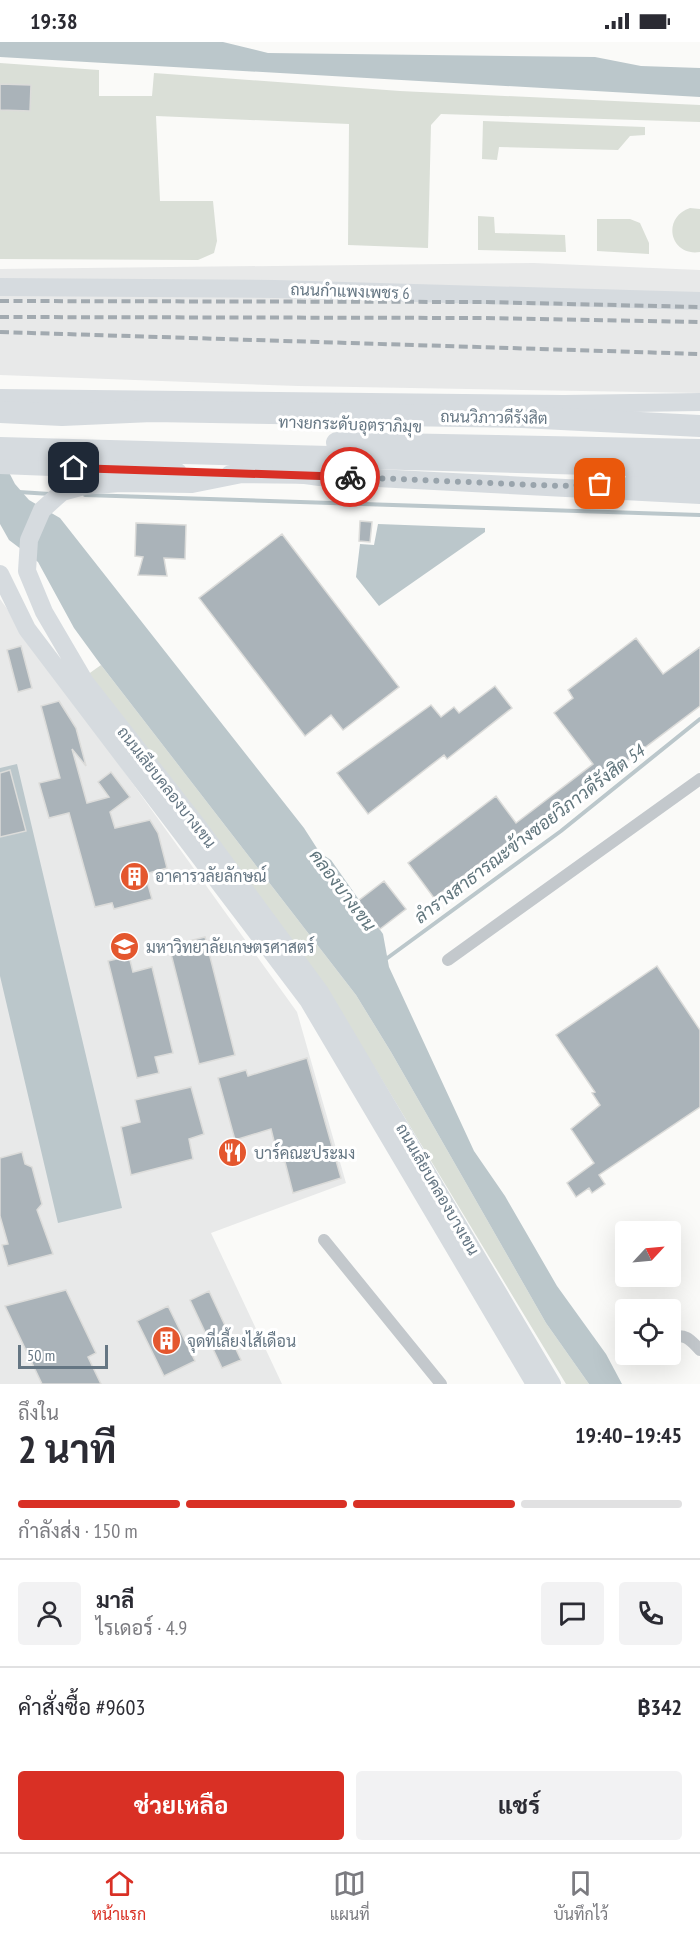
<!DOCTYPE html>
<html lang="th">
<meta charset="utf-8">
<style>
body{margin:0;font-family:"PT Sans Narrow",Sarabun,sans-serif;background:#f2f2f3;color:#2b2b33;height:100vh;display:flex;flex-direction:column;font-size:22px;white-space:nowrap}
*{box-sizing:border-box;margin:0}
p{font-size:20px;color:#7c7c81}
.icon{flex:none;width:33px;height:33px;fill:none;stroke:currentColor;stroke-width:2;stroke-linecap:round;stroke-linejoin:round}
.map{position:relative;height:1342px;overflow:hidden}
.details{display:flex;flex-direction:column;background:#fff;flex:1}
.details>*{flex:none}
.needle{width:39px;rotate:64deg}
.fabs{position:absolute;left:615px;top:1179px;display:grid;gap:12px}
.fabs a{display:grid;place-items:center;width:66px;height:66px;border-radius:6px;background:#fff;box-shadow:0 6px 24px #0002;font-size:30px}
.scale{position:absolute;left:18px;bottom:15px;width:90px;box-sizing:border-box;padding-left:6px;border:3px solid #657683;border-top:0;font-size:16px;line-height:21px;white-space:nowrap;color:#657683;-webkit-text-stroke:4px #fff;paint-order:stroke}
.pin{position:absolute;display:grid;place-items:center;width:51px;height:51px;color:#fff;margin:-26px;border-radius:12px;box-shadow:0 3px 9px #0006}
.courier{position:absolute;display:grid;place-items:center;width:60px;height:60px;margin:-30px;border:4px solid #d93025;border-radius:50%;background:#fff;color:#222;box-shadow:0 2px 8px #0007}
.overview em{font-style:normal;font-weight:700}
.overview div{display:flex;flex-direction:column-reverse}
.overview{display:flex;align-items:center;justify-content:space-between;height:102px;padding:0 18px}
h1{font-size:39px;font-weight:700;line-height:45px}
.bar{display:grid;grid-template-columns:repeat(4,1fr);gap:9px 6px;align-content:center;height:72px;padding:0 18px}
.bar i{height:8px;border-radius:4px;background:#e1e1e2}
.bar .active{background:#d93025}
.bar p{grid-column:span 4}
.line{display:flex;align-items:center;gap:15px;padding:0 18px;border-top:2px solid #e1e1e2}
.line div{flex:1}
.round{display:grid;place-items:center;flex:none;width:63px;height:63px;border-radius:6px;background:#f2f2f3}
.action{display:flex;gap:12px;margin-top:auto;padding:12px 18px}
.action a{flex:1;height:69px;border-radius:6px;background:#d93025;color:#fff;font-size:24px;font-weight:700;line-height:69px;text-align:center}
.action a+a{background:#f2f2f3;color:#2b2b33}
.status{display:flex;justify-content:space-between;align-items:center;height:42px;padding:0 30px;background:#fff;direction:ltr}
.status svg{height:16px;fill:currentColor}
.menu{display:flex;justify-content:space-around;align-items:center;height:84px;border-top:2px solid #e1e1e2;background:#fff;font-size:16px;color:#7c7c81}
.menu a{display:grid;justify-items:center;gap:3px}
.menu .active{color:#d93025}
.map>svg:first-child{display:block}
.built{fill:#e8e9e9}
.green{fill:#dadfd7}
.water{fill:#bbc7cb}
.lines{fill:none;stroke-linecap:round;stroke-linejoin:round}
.stream{stroke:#bbc7cb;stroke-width:4}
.building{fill:#aab3b9;stroke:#dcdcda;stroke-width:1.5}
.street{stroke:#c3c8cc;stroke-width:12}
.secondary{stroke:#d6dbdf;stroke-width:18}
.highway{stroke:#d6dbdf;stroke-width:22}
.rail{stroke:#a2aab0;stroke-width:4;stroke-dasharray:9 4.5;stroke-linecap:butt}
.done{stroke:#99a4ac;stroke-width:6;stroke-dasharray:0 10.8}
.route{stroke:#d93025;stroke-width:8}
.labels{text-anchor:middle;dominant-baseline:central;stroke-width:6;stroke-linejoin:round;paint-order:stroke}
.street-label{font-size:16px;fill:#657683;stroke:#fff}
.poi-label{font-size:16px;fill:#657683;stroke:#fff;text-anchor:start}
.water-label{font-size:18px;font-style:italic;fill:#60757c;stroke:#fff}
</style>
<div class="status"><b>19:38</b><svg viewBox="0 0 49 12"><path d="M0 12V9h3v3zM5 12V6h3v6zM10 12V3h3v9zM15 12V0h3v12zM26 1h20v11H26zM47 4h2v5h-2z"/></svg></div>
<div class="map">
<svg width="700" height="1342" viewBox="0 0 700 1342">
<rect width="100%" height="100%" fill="#fafaf8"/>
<path class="built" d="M534,221L700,228V351L298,344L0,333V227Z
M0,557L297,970L346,1141L211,1191L282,1342H0Z"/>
<path class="green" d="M0,21L99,28V54H152L154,31L400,49L700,63V80L441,72L431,83L428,206L348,203L349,82L156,74L160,159H213L217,199L214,211L198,218L0,217Z
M483,79L645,85V93L630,94L618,108L499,105L497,118L482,117Z
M690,166L700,167V210C670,215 661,176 690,166Z
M478,174L494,175L495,191L565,193L566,210L478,208Z
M597,177H630L640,181L649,201V212L597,209Z
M101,623L356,953L391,1010L546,1281L589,1342H566L373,1023L87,633Z"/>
<path class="water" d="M0,0H223L268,11L595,15L641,24L700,26V55L0,15Z
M0,413L15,442L29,458L60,476L304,786L320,811L331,818L383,892L389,925L474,1109L505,1154L557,1244L606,1312L622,1342H589L546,1281L391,1010L356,953L101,623L74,586L38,520L9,498L0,482Z
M378,482L485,486V490L379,564L356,535L360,502L374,503Z
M17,722L122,1166L58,1181L0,934V726Z"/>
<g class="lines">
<path class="stream" d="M19,450L50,452
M85,453L700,473
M386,917L561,789L700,677"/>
</g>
<path class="building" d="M0,42L31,43L30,69L0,68Z
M360,479L372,480L370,500L359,499Z
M136,481L186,483L185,517L164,516L167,534L138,533L143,515L135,514Z
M282,492L399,645L343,688L331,673L305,694L199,556Z
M636,596L663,632L700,605V664L529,793L525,787L434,856L408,821L496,754L516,781L593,722L554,671L573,656L568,648Z
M21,604L32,646L18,650L7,608Z
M495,644L512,666L447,717L444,713L368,772L337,731L431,663L441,675L454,665L459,671Z
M59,659L76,686L86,724L72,707L87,761L109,755L98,740L111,730L130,755L110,770L115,786L150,778L158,791L167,826L145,832L152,857L114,867L112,861L95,865L69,771L49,776L39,741L60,736L41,664Z
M10,728L26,789L0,795V731Z
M384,839L406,867L380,887L358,859Z
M205,895L235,1013L199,1022L169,904Z
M129,914L133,930L152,925L173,1011L155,1015L159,1031L137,1036L108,919Z
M657,924L700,988V1065L599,1133L605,1142L592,1151L589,1146L576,1155L567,1141L594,1121L571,1087L600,1063L592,1051L595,1050L556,993Z
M307,1016L341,1136L293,1151L285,1120L279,1119L271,1087L235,1098L218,1036L246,1028L248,1034Z
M191,1045L204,1092L189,1097L193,1117L131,1133L121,1085L140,1080L135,1058Z
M22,1110L25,1122L32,1125L42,1162L37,1168L53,1212L8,1224L2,1203L8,1202L0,1174V1116Z
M66,1248L96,1311L88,1315L101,1342H42L5,1264Z
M209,1249L241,1318L222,1326L190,1258Z
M168,1264L195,1319L164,1334L137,1279Z"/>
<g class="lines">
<path class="street" d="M448,918L700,737
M324,1198L441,1342
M670,1296C685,1291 690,1297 700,1308"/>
<path class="secondary" d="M0,245L275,247L700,259
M0,356L564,362L700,360
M0,423L178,430
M230,432L320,433L700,453
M242,432L192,442L120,441L84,444L62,450L42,468L29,498L27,529L44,570L85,640L197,783L320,950L552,1342
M633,440L700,437
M0,532L27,587L308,958L535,1342"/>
<path class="highway" d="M0,370L62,373L152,369L522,375L700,384
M337,401L700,408
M0,406L700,425
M283,428L320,433"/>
<path class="rail" d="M0,259L484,260L700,265
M0,275L483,276L700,280
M0,290L700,312"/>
</g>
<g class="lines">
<path class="done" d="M350,435L559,444L600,442"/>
<path class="route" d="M74,426L350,435"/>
</g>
<defs>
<symbol id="building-disc" viewBox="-11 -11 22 22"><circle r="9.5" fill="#e4572e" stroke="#fff"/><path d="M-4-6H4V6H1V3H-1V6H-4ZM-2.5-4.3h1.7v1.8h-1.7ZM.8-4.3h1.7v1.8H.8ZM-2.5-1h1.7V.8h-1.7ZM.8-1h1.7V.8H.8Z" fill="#fff"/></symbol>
<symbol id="university-disc" viewBox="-11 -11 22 22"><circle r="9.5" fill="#e4572e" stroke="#fff"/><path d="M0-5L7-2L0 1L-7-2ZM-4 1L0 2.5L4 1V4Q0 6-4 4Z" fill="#fff"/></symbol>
<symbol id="restaurant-disc" viewBox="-11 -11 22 22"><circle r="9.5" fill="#e4572e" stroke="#fff"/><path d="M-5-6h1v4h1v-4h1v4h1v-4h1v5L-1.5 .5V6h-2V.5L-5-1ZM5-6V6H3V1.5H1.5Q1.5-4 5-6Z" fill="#fff"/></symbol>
</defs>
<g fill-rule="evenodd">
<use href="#building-disc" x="118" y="818" width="33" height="33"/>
<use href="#university-disc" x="108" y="888" width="33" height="33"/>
<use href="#restaurant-disc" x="216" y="1094" width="33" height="33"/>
<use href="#building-disc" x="150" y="1282" width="33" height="33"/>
</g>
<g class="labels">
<g class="street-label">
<text transform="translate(350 249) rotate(2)">ถนนกำแพงเพชร 6</text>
<text transform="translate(494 375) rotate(1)">ถนนวิภาวดีรังสิต</text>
<text transform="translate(350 382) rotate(2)">ทางยกระดับอุตราภิมุข</text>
<text transform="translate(167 745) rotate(52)">ถนนเลียบคลองบางเขน</text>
<text transform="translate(438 1147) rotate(60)">ถนนเลียบคลองบางเขน</text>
</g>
<g class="poi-label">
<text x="155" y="834">อาคารวลัยลักษณ์</text>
<text x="146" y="905">มหาวิทยาลัยเกษตรศาสตร์</text>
<text x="254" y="1111">บาร์คณะประมง</text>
<text x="187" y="1299">จุดที่เลี้ยงไส้เดือน</text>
</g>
<g class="water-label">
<text transform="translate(529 792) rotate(-37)">ลำรางสาธารณะข้างซอยวิภาวดีรังสิต 54</text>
<text transform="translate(343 848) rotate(53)">คลองบางเขน</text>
</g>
</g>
</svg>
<div class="fabs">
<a><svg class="needle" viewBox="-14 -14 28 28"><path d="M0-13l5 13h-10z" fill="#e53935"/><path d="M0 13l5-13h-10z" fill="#7c7c81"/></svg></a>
<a><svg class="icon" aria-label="locate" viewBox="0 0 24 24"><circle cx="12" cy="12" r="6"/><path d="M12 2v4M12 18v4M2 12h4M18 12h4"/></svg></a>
</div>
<div class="scale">50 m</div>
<div class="pin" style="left:600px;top:442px;background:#ea580c"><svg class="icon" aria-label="bag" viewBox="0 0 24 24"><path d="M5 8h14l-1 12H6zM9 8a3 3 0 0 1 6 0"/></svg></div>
<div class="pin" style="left:74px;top:426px;background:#1f2937"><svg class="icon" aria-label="home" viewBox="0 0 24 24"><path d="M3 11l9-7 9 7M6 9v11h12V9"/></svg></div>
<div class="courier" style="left:350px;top:435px"><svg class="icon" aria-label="bike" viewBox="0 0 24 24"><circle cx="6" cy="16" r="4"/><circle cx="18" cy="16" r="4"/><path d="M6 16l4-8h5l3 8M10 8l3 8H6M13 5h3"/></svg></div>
</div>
<section class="details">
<div class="overview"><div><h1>2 นาที</h1><p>ถึงใน</p></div><em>19:40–19:45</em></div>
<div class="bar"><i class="active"></i><i class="active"></i><i class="active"></i><i></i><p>กำลังส่ง · 150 m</p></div>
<div class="line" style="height:108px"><a class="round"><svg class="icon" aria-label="person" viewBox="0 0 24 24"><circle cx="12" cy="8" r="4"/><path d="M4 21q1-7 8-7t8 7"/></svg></a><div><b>มาลี</b><p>ไรเดอร์ · 4.9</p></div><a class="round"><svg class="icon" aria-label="chat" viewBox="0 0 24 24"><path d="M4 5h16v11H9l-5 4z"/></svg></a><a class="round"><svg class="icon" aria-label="phone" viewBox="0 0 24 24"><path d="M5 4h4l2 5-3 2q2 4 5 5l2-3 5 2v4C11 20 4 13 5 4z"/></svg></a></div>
<div class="line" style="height:78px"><div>คำสั่งซื้อ #9603</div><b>฿342</b></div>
<div class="action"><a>ช่วยเหลือ</a><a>แชร์</a></div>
</section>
<nav class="menu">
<a class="active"><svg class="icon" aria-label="home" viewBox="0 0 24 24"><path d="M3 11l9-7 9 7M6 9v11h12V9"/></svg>หน้าแรก</a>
<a><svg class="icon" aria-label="map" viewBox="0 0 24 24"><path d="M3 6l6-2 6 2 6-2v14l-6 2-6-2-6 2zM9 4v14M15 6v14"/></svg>แผนที่</a>
<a><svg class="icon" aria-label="saved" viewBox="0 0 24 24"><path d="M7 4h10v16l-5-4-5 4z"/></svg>บันทึกไว้</a>
</nav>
